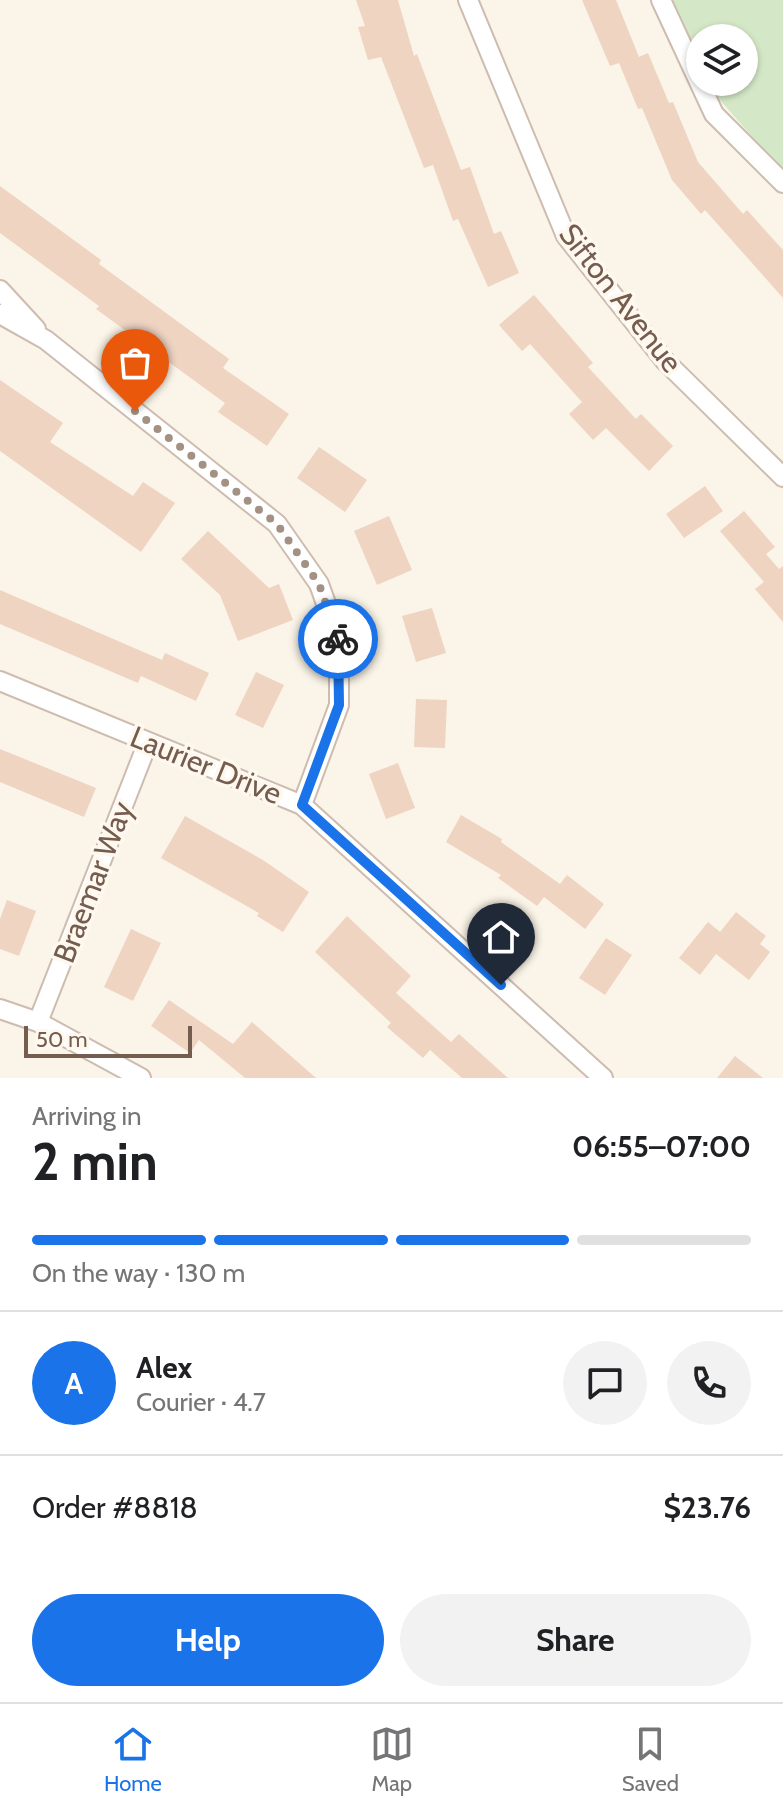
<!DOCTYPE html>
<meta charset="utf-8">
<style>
body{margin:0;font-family:Cabin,sans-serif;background:#f2f2f2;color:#202124;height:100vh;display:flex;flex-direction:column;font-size:30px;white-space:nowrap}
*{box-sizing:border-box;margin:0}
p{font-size:26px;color:#757577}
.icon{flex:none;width:44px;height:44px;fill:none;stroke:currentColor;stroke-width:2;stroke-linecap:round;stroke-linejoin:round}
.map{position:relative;height:1078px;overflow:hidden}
.panel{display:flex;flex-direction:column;background:#fff;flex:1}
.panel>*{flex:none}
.tools{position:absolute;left:686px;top:24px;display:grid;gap:16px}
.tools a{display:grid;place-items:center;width:72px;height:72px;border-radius:50%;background:#fff;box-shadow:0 2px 6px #0004;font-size:40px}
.scale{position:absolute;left:24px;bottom:20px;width:168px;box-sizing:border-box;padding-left:8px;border:4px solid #745c4e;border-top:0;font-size:22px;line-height:28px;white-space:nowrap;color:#745c4e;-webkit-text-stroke:6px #fef8ef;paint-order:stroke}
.pin{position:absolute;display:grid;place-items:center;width:68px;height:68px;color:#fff;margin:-82px -34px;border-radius:50% 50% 50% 0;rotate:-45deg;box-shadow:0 0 8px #0007}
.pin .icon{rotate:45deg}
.courier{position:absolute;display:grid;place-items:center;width:80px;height:80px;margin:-40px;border:6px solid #1a73e8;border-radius:50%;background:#fff;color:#222;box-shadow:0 2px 10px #0007}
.headline em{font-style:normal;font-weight:800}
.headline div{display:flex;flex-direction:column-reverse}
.headline{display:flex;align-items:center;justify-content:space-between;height:136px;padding:0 32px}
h1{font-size:52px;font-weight:800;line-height:60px}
.bar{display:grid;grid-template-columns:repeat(4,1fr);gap:12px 8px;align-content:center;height:96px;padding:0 32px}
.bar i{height:10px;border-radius:6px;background:#e0e0e0}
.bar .current{background:#1a73e8}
.bar p{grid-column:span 4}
.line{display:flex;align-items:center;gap:20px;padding:0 32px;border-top:2px solid #e0e0e0}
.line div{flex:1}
.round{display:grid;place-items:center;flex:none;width:84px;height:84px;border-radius:42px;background:#f2f2f2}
.button{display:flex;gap:16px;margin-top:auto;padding:16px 32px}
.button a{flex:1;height:92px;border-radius:48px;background:#1a73e8;color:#fff;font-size:32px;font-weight:800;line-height:92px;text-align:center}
.button a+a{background:#f2f2f2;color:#202124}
.tab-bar{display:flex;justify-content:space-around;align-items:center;height:112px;border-top:2px solid #e0e0e0;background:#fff;font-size:22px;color:#757577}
.tab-bar a{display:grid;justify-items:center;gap:4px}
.tab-bar .current{color:#1a73e8}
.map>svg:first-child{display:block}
.green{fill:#d4e8c7}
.building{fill:#efd4c2}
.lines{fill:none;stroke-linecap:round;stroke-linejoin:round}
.street-casing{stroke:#cdbcaf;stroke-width:22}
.street{stroke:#fff;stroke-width:18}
.done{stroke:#a39184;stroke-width:8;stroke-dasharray:0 14.4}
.route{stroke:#1a73e8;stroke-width:10}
.labels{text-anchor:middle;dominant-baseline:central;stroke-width:7;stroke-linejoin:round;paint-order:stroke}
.street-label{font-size:30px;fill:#745c4e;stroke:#fef8ef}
</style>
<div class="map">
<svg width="783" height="1078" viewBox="0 0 783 1078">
<rect width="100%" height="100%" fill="#fbf4e8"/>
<path class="green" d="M672,0H783V172L719,99L711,82H744V38H700V59Z"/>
<path class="building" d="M356,0H398L414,56L417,54L461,170L470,167L494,234L501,231L519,273L488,287L458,219L453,221L433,165L424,168L381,57L368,60L358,27L365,26Z
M582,0H616L639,57L648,53L669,103L673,102L698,162L743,214L747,210L783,250V298L705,210L701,214L672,180L642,108L638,109L619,63L610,66Z
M0,186L101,260L99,264L229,359L223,368L289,414L267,446L218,412L225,403L96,309L99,306L0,233Z
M534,295L593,363L588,367L636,419L641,414L673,446L649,471L606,428L593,440L569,414L582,402L530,344L522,351L499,325Z
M0,380L63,423L50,442L133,496L143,482L175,503L141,552L0,451Z
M319,447L367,480L345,512L297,478Z
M705,486L723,511L684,538L666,514Z
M744,511L775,547L766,554L779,569L783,566V622L755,589L764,582L720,531Z
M389,516L412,570L377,585L354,531Z
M208,531L269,588L279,584L293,620L238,641L220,595L181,559Z
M0,590L162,660L165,653L209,673L196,701L141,676L138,683L0,624Z
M432,608L446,653L416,662L402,616Z
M256,672L284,685L263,728L235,715Z
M416,699L447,700L445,748L414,747Z
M0,749L96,788L84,817L0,782Z
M398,763L415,808L386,819L369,774Z
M461,815L502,839L501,842L560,884L567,875L604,904L585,929L544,897L537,906L498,878L501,875L446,842Z
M185,816L263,860L309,892L283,932L257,916L259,913L161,858Z
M7,900L36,911L19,956L0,949V919Z
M736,912L766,936L760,944L770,952L749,980L716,954L700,975L679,958L708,922L720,932Z
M347,916L411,976L396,993L451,1042L459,1034L508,1078H462L430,1050L423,1058L387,1027L391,1023L315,952Z
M131,929L161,943L133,1001L104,987Z
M606,938L632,955L605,995L579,978Z
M169,1000L233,1044L252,1022L316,1078H245L199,1040L190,1053L151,1026Z
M735,1056L763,1078H717Z"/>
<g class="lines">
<defs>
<path id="street" d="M468,0L566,236L665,361L783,477
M661,0L714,114L783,183
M0,290L36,329
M0,314L46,340L277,524L319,584L339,640V705L302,805
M0,681L302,805L603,1078
M0,1009L38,1022L141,1078
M38,1022L148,742"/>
</defs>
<use href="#street" class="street-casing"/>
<use href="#street" class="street"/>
</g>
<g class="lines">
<path class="done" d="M135,411L277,524L319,584L338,639"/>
<path class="route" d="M338,639L339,705L302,805L501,985"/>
</g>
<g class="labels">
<g class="street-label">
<text transform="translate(621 298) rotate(52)">Sifton Avenue</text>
<text transform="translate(206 765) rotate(22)">Laurier Drive</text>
<text transform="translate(93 882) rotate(-69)">Braemar Way</text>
</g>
</g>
</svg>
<div class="tools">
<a><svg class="icon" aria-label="layers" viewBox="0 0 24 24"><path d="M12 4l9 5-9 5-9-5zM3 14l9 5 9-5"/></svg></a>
</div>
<div class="scale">50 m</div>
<div class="pin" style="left:135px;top:411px;background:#ea580c"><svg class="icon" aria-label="bag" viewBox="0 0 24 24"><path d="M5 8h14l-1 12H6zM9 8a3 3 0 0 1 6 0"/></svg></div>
<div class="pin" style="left:501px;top:985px;background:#1f2937"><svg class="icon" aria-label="home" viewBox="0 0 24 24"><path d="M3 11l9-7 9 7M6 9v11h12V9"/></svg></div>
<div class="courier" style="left:338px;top:639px"><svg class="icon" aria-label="bike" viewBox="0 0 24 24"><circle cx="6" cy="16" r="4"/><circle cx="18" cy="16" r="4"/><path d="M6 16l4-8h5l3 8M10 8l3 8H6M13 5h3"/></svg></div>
</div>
<section class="panel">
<div class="headline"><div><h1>2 min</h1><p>Arriving in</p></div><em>06:55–07:00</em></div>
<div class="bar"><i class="current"></i><i class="current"></i><i class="current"></i><i></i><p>On the way · 130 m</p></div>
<div class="line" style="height:144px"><b class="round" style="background:#1a73e8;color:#fff">A</b><div><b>Alex</b><p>Courier · 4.7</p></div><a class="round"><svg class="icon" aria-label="chat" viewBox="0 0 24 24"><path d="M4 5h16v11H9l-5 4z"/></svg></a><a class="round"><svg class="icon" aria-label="phone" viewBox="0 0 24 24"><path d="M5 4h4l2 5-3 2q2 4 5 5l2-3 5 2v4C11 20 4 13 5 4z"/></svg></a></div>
<div class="line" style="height:104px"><div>Order #8818</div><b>$23.76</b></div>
<div class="button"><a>Help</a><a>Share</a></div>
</section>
<nav class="tab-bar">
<a class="current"><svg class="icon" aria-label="home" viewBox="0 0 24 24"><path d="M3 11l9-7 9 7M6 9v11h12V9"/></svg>Home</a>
<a><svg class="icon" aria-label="map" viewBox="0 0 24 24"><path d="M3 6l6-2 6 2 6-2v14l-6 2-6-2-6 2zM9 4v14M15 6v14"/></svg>Map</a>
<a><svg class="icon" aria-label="saved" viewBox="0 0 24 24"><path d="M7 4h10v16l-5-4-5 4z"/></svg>Saved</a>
</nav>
